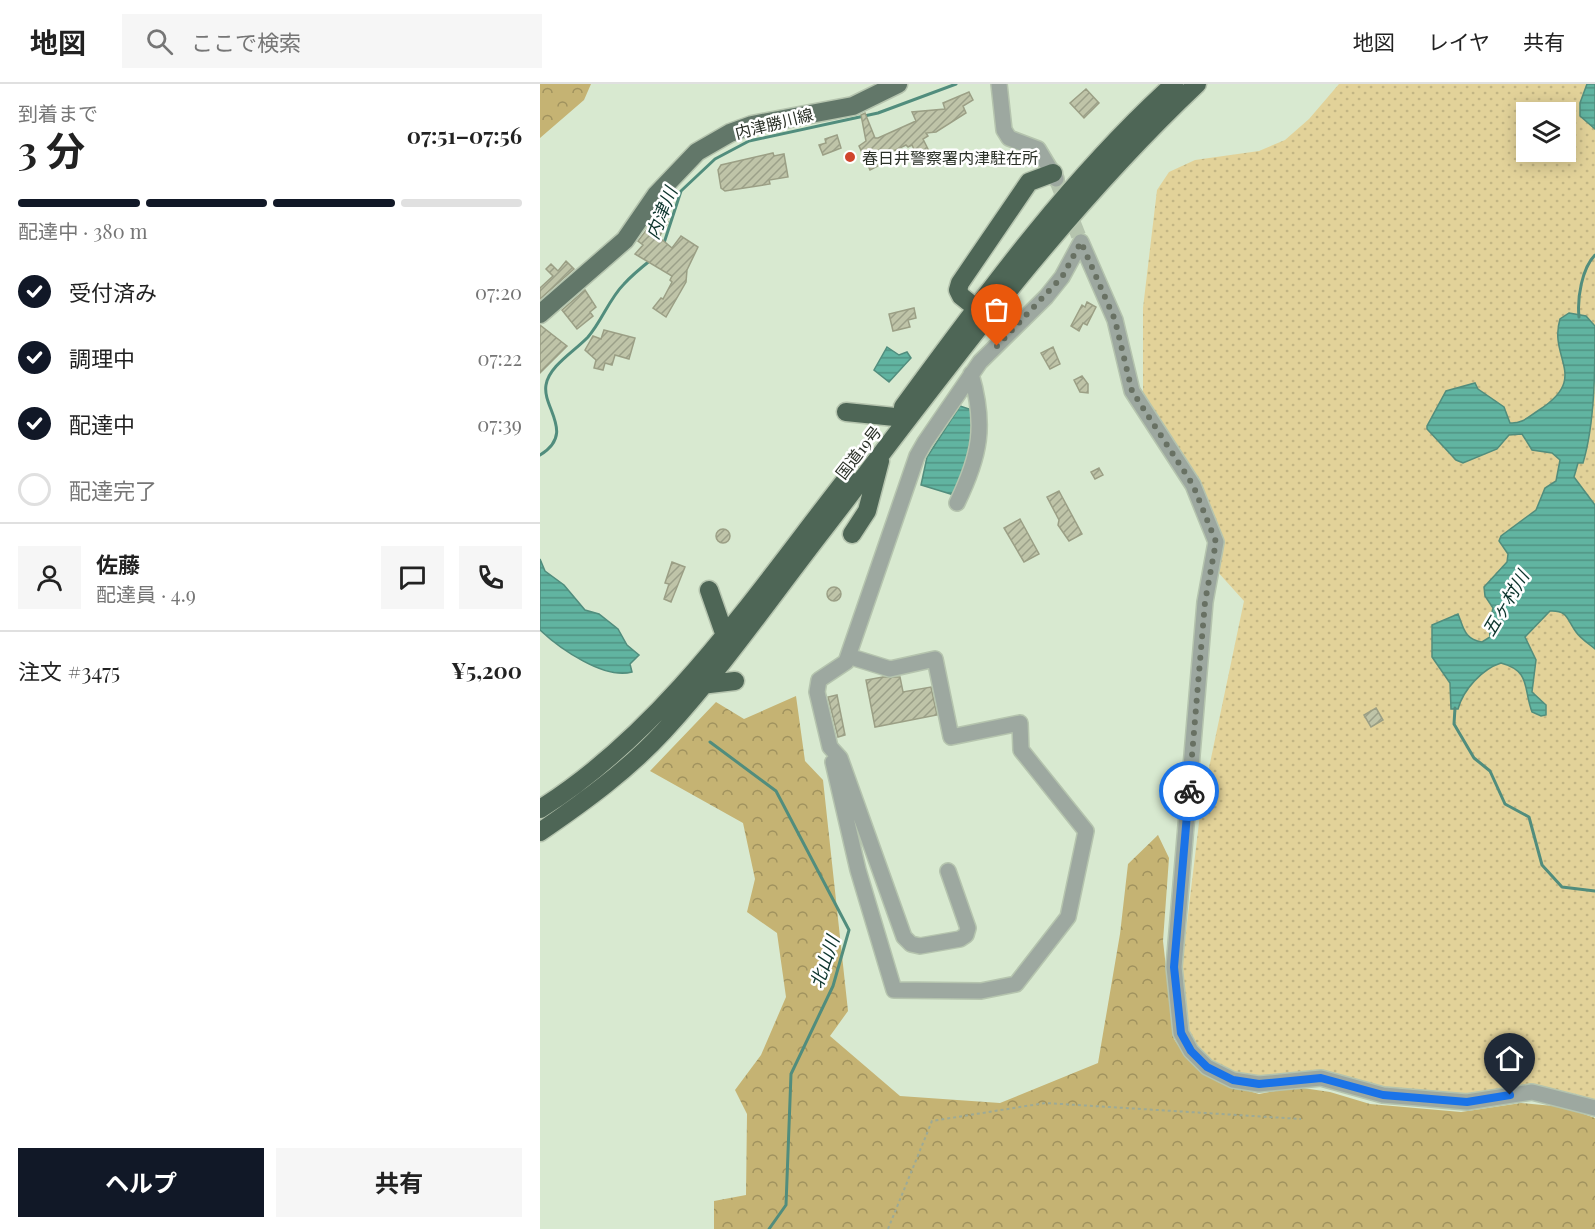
<!DOCTYPE html>
<html lang="ja">
<meta charset="utf-8">
<style>
body{margin:0;font-family:"Playfair Display","Noto Sans JP",serif;background:#f6f6f6;color:#222;height:100vh;display:flex;flex-direction:column;font-size:22px;white-space:nowrap}
*{box-sizing:border-box;margin:0}
p{font-size:20px;color:#767676}
.icon{flex:none;width:33px;height:33px;fill:none;stroke:currentColor;stroke-width:2;stroke-linecap:round;stroke-linejoin:round}
.map{position:relative;flex:1;overflow:hidden}
.details{display:flex;flex-direction:column;background:#fff;width:540px}
.details>*{flex:none}
.buttons{position:absolute;left:976px;top:18px;display:grid;gap:12px}
.buttons a{display:grid;place-items:center;width:60px;height:60px;border-radius:0px;background:#fff;box-shadow:0 3px 15px #0003;font-size:30px}
.pin{position:absolute;display:grid;place-items:center;width:51px;height:51px;color:#fff;margin:-62px -26px;border-radius:50% 50% 50% 0;rotate:-45deg;box-shadow:0 0 6px #0007}
.pin .icon{rotate:45deg}
.courier{position:absolute;display:grid;place-items:center;width:60px;height:60px;margin:-30px;border:4px solid #1a73e8;border-radius:50%;background:#fff;color:#222;box-shadow:0 2px 8px #0007}
.overview em{font-style:normal;font-weight:700}
.overview div{display:flex;flex-direction:column-reverse}
.overview{display:flex;align-items:center;justify-content:space-between;height:102px;padding:0 18px}
h1{font-size:39px;font-weight:700;line-height:45px}
.bar{display:grid;grid-template-columns:repeat(4,1fr);gap:9px 6px;align-content:center;height:72px;padding:0 18px}
.bar i{height:8px;border-radius:4px;background:#e0e0e0}
.bar .on{background:#111827}
.bar p{grid-column:span 4}
.line{display:flex;align-items:center;gap:15px;padding:0 18px;border-top:2px solid #e0e0e0}
.line div{flex:1}
.round{display:grid;place-items:center;flex:none;width:63px;height:63px;border-radius:0px;background:#f6f6f6}
ol{padding:0 18px;list-style:none}
li{display:flex;align-items:center;gap:18px;height:66px}
li p{margin-inline-start:auto}
li .icon{padding:6px;border-radius:50%;background:#111827;color:#fff;stroke-width:4}
li:last-child{color:#767676}
li i{width:33px;height:33px;border:3px solid #e0e0e0;border-radius:50%}
.primary-button{display:flex;gap:12px;margin-top:auto;padding:12px 18px}
.primary-button a{flex:1;height:69px;border-radius:0px;background:#111827;color:#fff;font-size:24px;font-weight:700;line-height:69px;text-align:center}
.primary-button a+a{background:#f6f6f6;color:#222}
header{display:flex;align-items:center;gap:36px;box-sizing:border-box;height:84px;padding:0 30px;background:#fff;border-bottom:2px solid #e0e0e0}
header strong{font-size:28px}
nav{display:flex;gap:33px;margin-inline-start:auto;font-size:21px}
.search{width:420px;height:54px;background:#f6f6f6;display:flex;align-items:center;gap:15px;box-sizing:border-box;padding:0 21px;border-radius:0px;color:#767676;font-size:22px}
main{display:flex;flex:1;min-height:0}
.map>svg:first-child{display:block}
.grass{fill:url(#grass-dots);fill-rule:evenodd}
.forest{fill:url(#forest-crowns)}
.water{fill:url(#water-rules);stroke:#518d7d;stroke-width:1.5}
.lines{fill:none;stroke-linecap:round;stroke-linejoin:round}
.stream{stroke:#518d7d;stroke-width:3}
.building{fill:url(#building-hatch);stroke:#9b9f85;stroke-width:1.5}
.minor-tunnel{stroke:#b5c4ae;stroke-width:15;stroke-dasharray:15 8;stroke-linecap:butt}
.minor-casing{stroke:#b5c4ae;stroke-width:18}
.major-casing{stroke:#b5c4ae;stroke-width:21}
.highway-casing{stroke:#b5c4ae;stroke-width:21}
.path{stroke:#9daa96;stroke-width:2;stroke-dasharray:3 3;stroke-linecap:butt}
.minor{stroke:#9da8a0;stroke-width:15}
.major{stroke:#627769;stroke-width:18}
.highway{stroke:#4e6656;stroke-width:18}
.done{stroke:#687163;stroke-width:6;stroke-dasharray:0 10.8}
.route{stroke:#1a73e8;stroke-width:8}
.poi-dot{fill:#d0452c;stroke:#fff;stroke-width:2}
.labels{text-anchor:middle;dominant-baseline:central;stroke-width:5;stroke-linejoin:round;paint-order:stroke}
.street-label{font-size:16px;fill:#2b3128;stroke:#fff}
.poi-label{font-size:16px;fill:#2b3128;stroke:#fff;text-anchor:start}
.water-label{font-size:18px;font-style:italic;fill:#0c342c;stroke:#fff}
</style>
<header>
<strong>地図</strong>
<div class="search"><svg class="icon" aria-label="search" viewBox="0 0 24 24"><circle cx="10" cy="10" r="6"/><path d="M15 15l6 6"/></svg>ここで検索</div>
<nav><a>地図</a><a>レイヤ</a><a>共有</a></nav>
</header>
<main>
<section class="details">
<div class="overview"><div><h1>3 分</h1><p>到着まで</p></div><em>07:51–07:56</em></div>
<div class="bar"><i class="on"></i><i class="on"></i><i class="on"></i><i></i><p>配達中 · 380 m</p></div>
<ol>
<li><svg class="icon" aria-label="check" viewBox="0 0 24 24"><path d="M5 12l5 5 9-10"/></svg>受付済み<p>07:20</p></li>
<li><svg class="icon" aria-label="check" viewBox="0 0 24 24"><path d="M5 12l5 5 9-10"/></svg>調理中<p>07:22</p></li>
<li><svg class="icon" aria-label="check" viewBox="0 0 24 24"><path d="M5 12l5 5 9-10"/></svg>配達中<p>07:39</p></li>
<li><i></i>配達完了</li>
</ol>
<div class="line" style="height:108px"><a class="round"><svg class="icon" aria-label="person" viewBox="0 0 24 24"><circle cx="12" cy="8" r="4"/><path d="M4 21q1-7 8-7t8 7"/></svg></a><div><b>佐藤</b><p>配達員 · 4.9</p></div><a class="round"><svg class="icon" aria-label="chat" viewBox="0 0 24 24"><path d="M4 5h16v11H9l-5 4z"/></svg></a><a class="round"><svg class="icon" aria-label="phone" viewBox="0 0 24 24"><path d="M5 4h4l2 5-3 2q2 4 5 5l2-3 5 2v4C11 20 4 13 5 4z"/></svg></a></div>
<div class="line" style="height:78px"><div>注文 #3475</div><b>¥5,200</b></div>
<div class="primary-button"><a>ヘルプ</a><a>共有</a></div>
</section>
<div class="map">
<svg width="1055" height="1145" viewBox="0 0 1055 1145">
<defs>
<pattern id="grass-dots" width="8" height="8" patternUnits="userSpaceOnUse" patternTransform="scale(1.5)"><rect width="8" height="8" fill="#e2d299"/><path d="M2 2h.1M6 6h.1" fill="none" stroke="#c2b584" stroke-width="1.8" stroke-linecap="round"/></pattern>
<pattern id="forest-crowns" width="20" height="18" patternUnits="userSpaceOnUse" patternTransform="scale(1.5)"><rect width="20" height="18" fill="#c5b373"/><path d="M2 6a3 3 0 1 1 6 0M12 15a3 3 0 1 1 6 0" fill="none" stroke="#a0925e"/></pattern>
<pattern id="water-rules" width="6" height="5" patternUnits="userSpaceOnUse" patternTransform="scale(1.5)"><rect width="6" height="5" fill="#61b4a1"/><path d="M0 2.5h6" fill="none" stroke="#509383"/></pattern>
<pattern id="building-hatch" width="6" height="6" patternUnits="userSpaceOnUse" patternTransform="scale(1.5)"><rect width="6" height="6" fill="#bfc4a8"/><path d="M-1 1l2-2M0 6l6-6M5 7l2-2" fill="none" stroke="#9ba089"/></pattern>
</defs>
<rect width="100%" height="100%" fill="#d8e9d0"/>
<path class="grass" d="M799,0H1055V1017L1036,1010L1009,1004L968,1003L918,1013L836,1005L778,990L750,989L717,994L698,991L674,979L654,958L646,942L641,889L661,722L704,517L676,486L677,443L671,423L660,400L603,314V224L617,106L629,88L655,76L719,67L745,56L769,35ZM987,28H1026V68H987Z"/>
<path class="forest" d="M0,0H51L44,16L0,54Z
M256,612L265,677L283,696L308,927L290,952L360,1012L460,1019L558,979L580,850L588,780L618,751L629,774L623,857L634,955L648,976L678,998L719,1010L756,1003L790,1008L830,1020L921,1028L981,1019L1024,1023L1055,1034V1145H174V1117L206,1111L207,1030L195,1006L221,971L246,913L237,849L207,828L215,795L203,739L110,687L176,618L204,635Z"/>
<path class="water" d="M1047,0H1055V45L1040,32V19Z
M1029,229L1046,232L1055,242C1055,286 1055,339 1043,379H1038L1034,393L1055,421V565C1049,560 1040,554 1036,548C1027,536 1028,526 1010,527L985,553L996,576L992,608L1006,621V631L1001,632L992,628C983,604 991,587 961,579C942,585 923,606 918,625H911L910,599L892,573V541L918,530C924,544 924,555 942,558L950,553L949,541L953,524L945,512L944,503L967,478L968,470L959,457L961,452L996,426L1005,404L1016,397L1020,376L1012,369L992,366L982,350L969,351L957,365L923,379L916,376L887,345V342L906,307L935,299L938,305L964,323L970,339C982,340 988,333 999,326C1050,293 1008,275 1020,235Z
M347,263L359,271L367,268L371,274L349,298L334,286Z
M420,322L432,326C432,358 427,382 414,411L381,401L387,373Z
M0,475L5,487L24,501L45,526L59,530L78,545L87,561L99,571L90,580L92,588C65,596 20,565 0,546Z"/>
<g class="lines">
<path class="stream" d="M123,162L141,107L175,75L209,57L338,29L416,0
M1039,233C1037,214 1042,184 1055,171
M0,371C36,349 2,324 6,301C9,282 35,267 48,253C62,237 69,215 84,200C92,191 102,183 112,175
M915,624L914,640L934,674L950,687L965,720L989,733L1002,781L1022,803L1055,807
M170,658L236,707L309,846L293,902L251,990L246,1121L229,1145"/>
</g>
<path class="building" d="M546,5L559,19L544,34L530,19Z
M429,8L433,16L423,22L426,29L396,48L386,49L388,52L383,55L389,67L377,72L372,61L368,63L366,61L345,71L348,77L330,86L319,62L326,57L321,31L325,29L335,54H338L376,37L372,28L405,25L403,19Z
M297,51L301,64L283,71L279,61L286,59L285,55Z
M233,69L234,72L244,70L248,93L229,96L230,100L185,107L181,104L178,86L181,81Z
M120,133L128,138L119,153L132,164L141,152L158,163L147,186L146,198L126,233L113,224L121,214L123,215L132,198L130,196L132,192L95,170L103,161L98,157L108,144L112,146Z
M26,177L34,185L0,215V204L13,192L6,185L11,180L18,187Z
M45,206L56,223L50,228L53,232L37,245L22,226Z
M547,218L556,223L547,241L543,239L539,247L531,242L542,221L545,223Z
M374,224L376,234L368,236L370,243L353,247L349,230Z
M0,241L27,262L0,289Z
M64,246L95,254L89,275L75,271L72,281L65,279L63,286L54,284L56,276L45,266L53,252L61,255Z
M513,263L520,280L510,285L501,269Z
M542,292L548,300V309L540,308L534,296Z
M559,384L563,391L555,395L551,388Z
M519,407L542,450L529,457L518,441L519,436L507,413Z
M480,435L499,470L484,478L464,444Z
M176 452a7 7 0 1 1 14 0a7 7 0 1 1-14 0Z
M132,478L145,483L131,518L124,515L129,500L125,499Z
M287 510a7 7 0 1 1 14 0a7 7 0 1 1-14 0Z
M343,593H360L363,608L391,603L397,631L335,643L326,596Z
M297,611L305,651L298,653L288,613Z
M836,624L843,636L831,643L824,631Z"/>
<g class="lines">
<path class="minor-tunnel" d="M516,95L541,158"/>
<defs>
<path id="minor" d="M459,0L464,46L469,54L498,65L516,95
M541,158L575,236L592,307L653,401L676,458L665,518L634,883L641,949L651,967L667,983L693,996L719,1000L781,994L843,1011L927,1018L992,1008L1055,1024
M417,419C440,372 446,341 431,290
M293,678L318,786L354,906L441,907L476,900L528,833L546,747L481,666L480,639L411,653L395,575L350,585L308,572
M408,787L428,844L426,851L420,855L380,862L371,860L364,853L300,674L290,663L277,608L279,596L306,578L377,372L385,358L440,278L506,213L522,193L541,158"/>
<path id="major" d="M0,230L85,156L116,111L157,68L190,49L212,41L313,22L358,0"/>
<path id="highway" d="M436,224L421,212L418,206L420,199L489,98L513,89
M363,323C446,210 530,94 634,0
M306,328L355,333
M312,450L327,427L340,377
M169,506L184,549
M161,601L195,597
M0,725C126,646 216,510 307,394
M0,748C44,718 88,686 124,647C182,584 231,513 283,446C402,292 515,134 657,0"/>
</defs>
<use href="#minor" class="minor-casing"/>
<use href="#major" class="major-casing"/>
<use href="#highway" class="highway-casing"/>
<path class="path" d="M348,1145L392,1037L505,1019L761,1035"/>
<use href="#minor" class="minor"/>
<use href="#major" class="major"/>
<use href="#highway" class="highway"/>
</g>
<g class="lines">
<path class="done" d="M457,262L522,193L541,158L575,236L592,307L653,401L676,458L665,518L649,707"/>
<path class="route" d="M649,707L634,883L641,949L651,967L667,983L693,996L719,1000L781,994L843,1011L927,1018L970,1011"/>
</g>
<circle class="poi-dot" cx="310" cy="73" r="6"/>
<g class="labels">
<g class="street-label">
<text transform="translate(234 39) rotate(-14)">内津勝川線</text>
<text transform="translate(318 368) rotate(-52)">国道19号</text>
</g>
<g class="poi-label">
<text x="322" y="73">春日井警察署内津駐在所</text>
</g>
<g class="water-label">
<text transform="translate(121 129) rotate(-68)">内津川</text>
<text transform="translate(965 519) rotate(-59)">五ヶ村川</text>
<text transform="translate(284 878) rotate(-71)">北山川</text>
</g>
</g>
</svg>
<div class="buttons">
<a><svg class="icon" aria-label="layers" viewBox="0 0 24 24"><path d="M12 4l9 5-9 5-9-5zM3 14l9 5 9-5"/></svg></a>
</div>
<div class="pin" style="left:457px;top:262px;background:#ea580c"><svg class="icon" aria-label="bag" viewBox="0 0 24 24"><path d="M5 8h14l-1 12H6zM9 8a3 3 0 0 1 6 0"/></svg></div>
<div class="pin" style="left:970px;top:1011px;background:#1f2937"><svg class="icon" aria-label="home" viewBox="0 0 24 24"><path d="M3 11l9-7 9 7M6 9v11h12V9"/></svg></div>
<div class="courier" style="left:649px;top:707px"><svg class="icon" aria-label="bike" viewBox="0 0 24 24"><circle cx="6" cy="16" r="4"/><circle cx="18" cy="16" r="4"/><path d="M6 16l4-8h5l3 8M10 8l3 8H6M13 5h3"/></svg></div>
</div>
</main>
